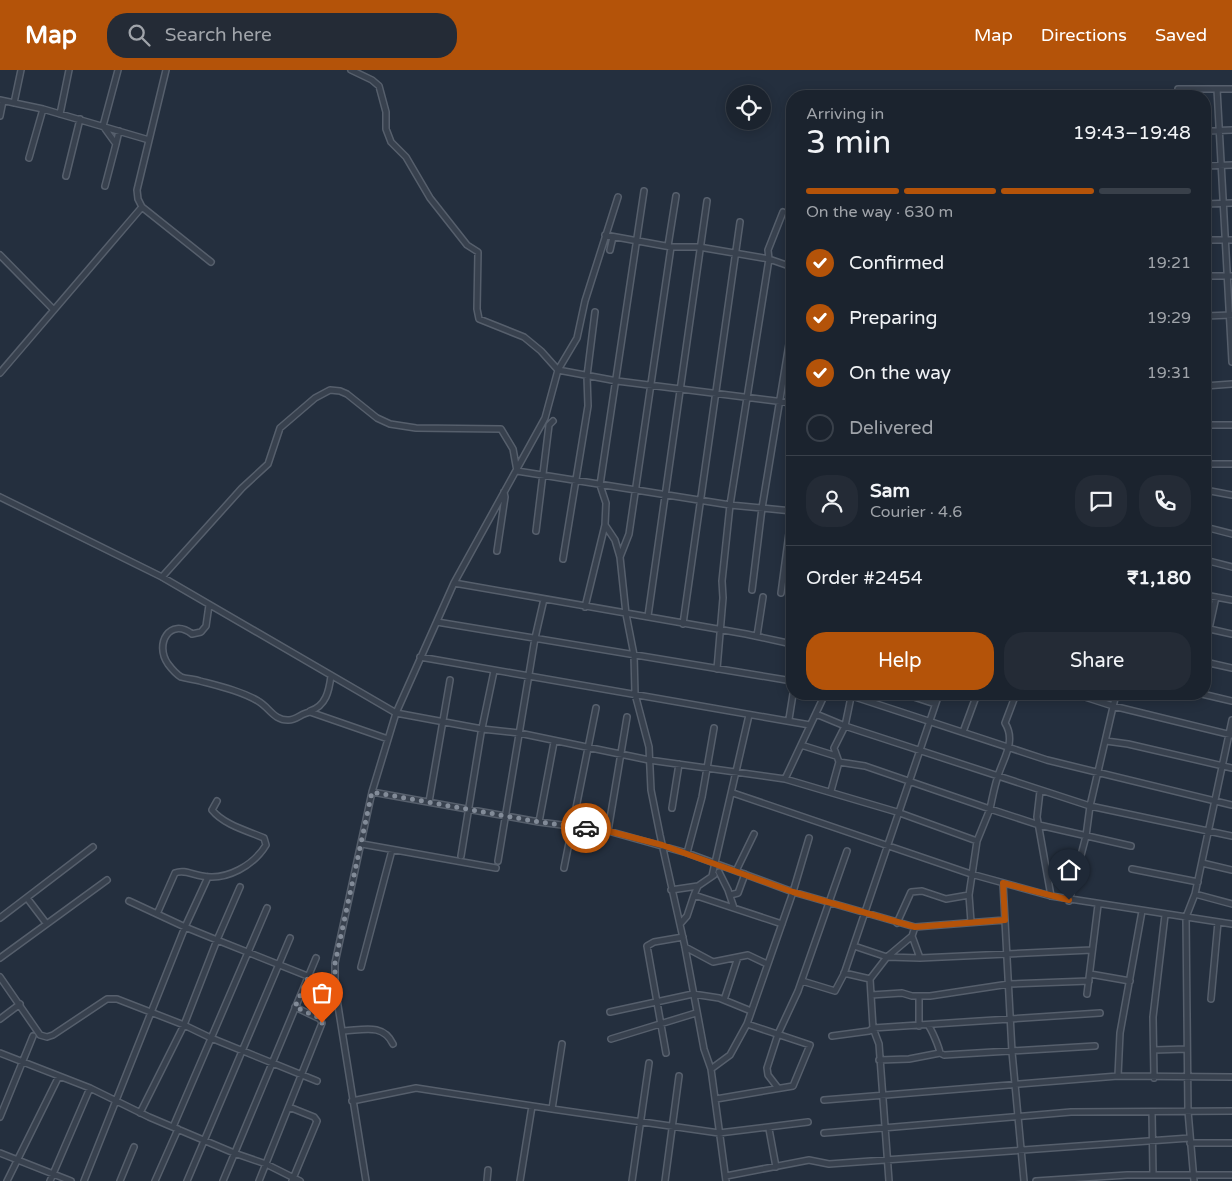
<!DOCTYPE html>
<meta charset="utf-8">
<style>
body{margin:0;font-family:"Varela Round",sans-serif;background:#242b36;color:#f1f3f6;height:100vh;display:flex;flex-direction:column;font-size:19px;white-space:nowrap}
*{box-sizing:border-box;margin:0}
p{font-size:16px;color:#a0a4aa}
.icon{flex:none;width:28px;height:28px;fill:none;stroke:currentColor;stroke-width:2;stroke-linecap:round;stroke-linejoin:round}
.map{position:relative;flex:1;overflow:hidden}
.sheet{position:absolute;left:786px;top:20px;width:425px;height:610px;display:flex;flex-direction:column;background:#1b232e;border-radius:20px;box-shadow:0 2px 12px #0003,0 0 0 1px #39404a}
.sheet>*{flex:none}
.fabs{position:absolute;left:726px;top:15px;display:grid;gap:10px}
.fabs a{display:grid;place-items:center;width:45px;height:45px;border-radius:50%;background:#1b232e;box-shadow:0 2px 12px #0003,0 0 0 1px #39404a;font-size:25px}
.pin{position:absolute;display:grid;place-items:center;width:42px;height:42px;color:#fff;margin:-51px -21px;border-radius:50% 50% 50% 0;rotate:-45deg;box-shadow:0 0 5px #0007}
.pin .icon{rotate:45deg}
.courier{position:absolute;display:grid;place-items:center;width:50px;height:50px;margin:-25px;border:4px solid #b45309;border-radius:50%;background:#fff;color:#222;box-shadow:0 1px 6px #0007}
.summary em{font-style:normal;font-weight:600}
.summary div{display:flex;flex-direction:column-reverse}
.summary{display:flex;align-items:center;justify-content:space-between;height:85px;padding:0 20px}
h1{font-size:32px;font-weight:600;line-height:38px}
.bar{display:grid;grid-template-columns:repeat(4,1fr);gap:8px 5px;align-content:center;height:60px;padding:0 20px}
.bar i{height:6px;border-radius:4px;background:#39404a}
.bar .current{background:#b45309}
.bar p{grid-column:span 4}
.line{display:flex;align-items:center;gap:12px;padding:0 20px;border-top:1px solid #39404a}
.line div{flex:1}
.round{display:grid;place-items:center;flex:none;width:52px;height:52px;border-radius:20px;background:#242b36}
ol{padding:0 20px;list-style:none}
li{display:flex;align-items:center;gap:15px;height:55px}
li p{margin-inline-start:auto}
li .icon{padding:5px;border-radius:50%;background:#b45309;color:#fff;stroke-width:4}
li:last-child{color:#a0a4aa}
li i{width:28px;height:28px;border:2px solid #39404a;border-radius:50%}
.action{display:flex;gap:10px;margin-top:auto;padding:10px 20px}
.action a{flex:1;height:58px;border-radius:20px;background:#b45309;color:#fff;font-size:20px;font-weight:600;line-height:58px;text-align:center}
.action a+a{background:#242b36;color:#f1f3f6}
header{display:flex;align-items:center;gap:30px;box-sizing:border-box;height:70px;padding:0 25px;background:#b45309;color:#fff}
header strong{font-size:24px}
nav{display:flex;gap:28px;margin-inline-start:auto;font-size:18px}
.search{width:350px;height:45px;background:#242b36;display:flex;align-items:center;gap:12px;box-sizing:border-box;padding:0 18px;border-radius:20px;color:#a0a4aa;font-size:19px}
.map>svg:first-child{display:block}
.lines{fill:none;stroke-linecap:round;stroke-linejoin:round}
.street-casing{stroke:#565f6c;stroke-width:8}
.street{stroke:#38414e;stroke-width:5}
.done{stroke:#828b98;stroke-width:5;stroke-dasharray:0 9}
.route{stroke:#b45309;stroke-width:6}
</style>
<header>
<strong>Map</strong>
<div class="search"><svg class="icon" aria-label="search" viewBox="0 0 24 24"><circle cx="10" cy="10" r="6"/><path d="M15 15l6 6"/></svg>Search here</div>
<nav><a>Map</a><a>Directions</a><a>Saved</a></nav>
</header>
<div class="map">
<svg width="1232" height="1111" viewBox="0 0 1232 1111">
<rect width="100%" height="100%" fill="#242f3e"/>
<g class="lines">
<defs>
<path id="street" d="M351,0L372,10L379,16L386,42V59L391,72L406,87L430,128L467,175L478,182L477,239L479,249L524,267L541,281L558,300L617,311L792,333
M1178,19H1232
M1217,19L1232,292
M0,30L43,39L149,70
M14,33L21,0
M60,44L69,0
M0,46L3,31
M1205,61L1232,60
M116,74L119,61
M29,88L43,39
M1205,96L1232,95
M66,106L80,49
M105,116L116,74L103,56L118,0
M644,121L600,415L606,433L605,455L615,470L620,487L626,544L634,585L635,624L649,677L651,720L660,765L685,877L704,979L711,999
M1205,134L1232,133
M142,137L211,192
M783,142L768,180L769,189L792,197
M605,165L671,177H699L769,189L730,435L722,511L723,528L717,599
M1205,170H1232
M668,176L676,126
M610,180L613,167
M0,185L53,239
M1205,206H1232
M1205,246L1232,245
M0,303L142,137L138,129L137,120L166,0
M1205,316L1232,314
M1205,355H1232
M1205,394H1232
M1205,420L1232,425
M0,427L162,507L396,643L482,659L519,663L649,690L785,709L897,742L977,771L969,825L971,852
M1205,457L1232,464
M536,461L549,355L553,351
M497,481L505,427L504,422
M620,487L629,464L671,177
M563,489L588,336L587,306L595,242
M1205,490L1232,497
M162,507L242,418L268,394L280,358L315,328L330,320L340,321L347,324L377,348L390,354L416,358L501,359L513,379L517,401L730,435L792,441
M454,513L746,564L792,574
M752,520L762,438L792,256
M781,523L792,441
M1205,525L1232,530
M209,535L206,556L201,562L192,564C170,547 154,574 168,594C171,598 176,604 181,607C187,609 194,609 200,611C219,616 241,621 258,631C269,637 274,651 289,650C296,650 302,643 310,642L388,669
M585,537L605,455
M648,546L707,131
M437,552L792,611
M683,554L740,152
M1205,558L1232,564
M1209,559L1216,527
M757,566L763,527
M420,587L810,655
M1205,592L1232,598
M846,624L1047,690L1232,735
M905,624L935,634
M1076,624L1113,636L1232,665
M1116,624L1090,736L1232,766
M1202,624L1232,631
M310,641C326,636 329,621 331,606
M816,644L845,656L851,627
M789,649L793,624
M714,658L702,727L687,783L793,822L915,857L1005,850
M963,662L977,624
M1106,671L1128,674L1232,698
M801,675L836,686
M839,692L834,678L845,656L1090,736L1086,766L1069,831
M785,709L825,624
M831,721L839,692L865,696L990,739C992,729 994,719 997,709C1002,690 1017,672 1005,653L1016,624
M1040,721L1037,747L1051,826
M372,722L539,752L554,672
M733,723L971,804L1051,826L1232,854
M429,732L450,610
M672,738L679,694
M539,752L608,761L687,783
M608,761L627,647
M977,771L990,739L1039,755L1131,776
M362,774L496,798
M461,786L481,663L494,601
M498,791L535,568L544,529
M1202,793L1232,800
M564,798L596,638
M1132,799L1198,812
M736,801L754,764
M719,802L728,820L734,838
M712,806L749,645
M1003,813L1012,982L1024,1111
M698,816L714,805
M671,820L698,816L694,825L782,854
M1195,824L1232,834
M730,825L738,823L745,804
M27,828L46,853
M129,831L185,857L208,807
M157,844L175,803C184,799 193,805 202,806C227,811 254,795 266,775L264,768C248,761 224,755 212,740L217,731
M0,848L93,777
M897,853L911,822L922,821L946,829L969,825
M680,854L687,846L694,825
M854,876L887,887L920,888L912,866L915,857
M685,877L713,892L748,885L767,894
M0,888L107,810
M920,888L1092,880
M361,897L392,780
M844,903L870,909
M1090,904L1130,911
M0,907L40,965L47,967L53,965L107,929H117L184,955L211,968L317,1011
M802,911L835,921L844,904L939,624
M1087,924L1098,835
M871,925L902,923L912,926H930L1009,914L1089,911
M919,926V956
M1211,929L1218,852
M724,930L738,887
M610,942L693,924L719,928L751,941
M0,949L20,934
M928,955C932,960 939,977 940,983L944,985L1095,976
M344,961C363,960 383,953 393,974
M832,966L869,961L873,958L1100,943
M611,969L696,943
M1154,980L1187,979
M0,983L90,1018L149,1047L234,1083L266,1094L300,1111
M666,983L647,876L654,872L683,867
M879,990L909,989L940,983
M1118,1006L1120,963L1142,841
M1154,1008L1153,947L1165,845
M778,1018L768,1005L767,998L778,964L798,921L847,781
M716,1029L793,1016L810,975L747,954
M824,1030L1118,1006L1232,1007
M352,1031L416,1018L552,1039L562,974
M289,1037L314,1047L317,1051L292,1111
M552,1039L719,1063L808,1052
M1152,1042L1153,1104
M140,1043L184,955L217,870L335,917
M0,1047L33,966
M173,1057L267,838
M769,1059L776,1097
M824,1063L1071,1042L1232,1041
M1190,1073H1232
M0,1083L71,1111
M726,1106L809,1090L829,1094L1190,1068
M7,1111L59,1006
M50,1111L90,1018
M84,1111L185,857L217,870L240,817
M120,1111L134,1077
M155,1111L178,1059
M187,1111L290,868
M223,1111L316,888
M259,1111L322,953L320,949L295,937
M366,1111L335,917V893L372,722L396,643L454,513L545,348L558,300L577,268L585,231L618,127
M487,1111L488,1100
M520,1111L532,1036
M632,1111L649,993
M665,1111L679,1006
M726,1111L711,999L730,985L747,954L793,822L809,768
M889,1111L879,974L873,958L870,909L887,887L912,866
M1036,1111L1127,1105H1232
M1194,1111L1188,1041L1186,847L1195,824L1232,650"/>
</defs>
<use href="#street" class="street-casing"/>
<use href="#street" class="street"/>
</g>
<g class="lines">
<path class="done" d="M322,953L320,948L295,937L308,908L335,917V893L372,722L539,752L586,758"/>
<path class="route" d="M586,758L608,761L662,775L793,822L915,857L1005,850L1003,813L1069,830"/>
</g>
</svg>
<div class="fabs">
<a><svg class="icon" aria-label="locate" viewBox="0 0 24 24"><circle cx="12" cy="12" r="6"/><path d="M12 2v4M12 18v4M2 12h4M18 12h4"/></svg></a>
</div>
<div class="pin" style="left:322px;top:953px;background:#ea580c"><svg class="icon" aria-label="bag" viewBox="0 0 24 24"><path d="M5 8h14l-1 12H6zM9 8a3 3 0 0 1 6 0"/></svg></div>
<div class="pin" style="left:1069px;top:830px;background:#1f2937"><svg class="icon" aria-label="home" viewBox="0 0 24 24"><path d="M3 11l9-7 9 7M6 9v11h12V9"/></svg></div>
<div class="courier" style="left:586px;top:758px"><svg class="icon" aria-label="car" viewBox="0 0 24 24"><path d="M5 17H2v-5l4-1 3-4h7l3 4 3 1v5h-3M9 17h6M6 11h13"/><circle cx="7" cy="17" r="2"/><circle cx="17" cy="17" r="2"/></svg></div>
<section class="sheet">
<div class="summary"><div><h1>3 min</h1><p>Arriving in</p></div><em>19:43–19:48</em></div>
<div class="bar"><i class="current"></i><i class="current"></i><i class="current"></i><i></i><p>On the way · 630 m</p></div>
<ol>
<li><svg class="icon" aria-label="check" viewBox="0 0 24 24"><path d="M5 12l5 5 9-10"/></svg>Confirmed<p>19:21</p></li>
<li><svg class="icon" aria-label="check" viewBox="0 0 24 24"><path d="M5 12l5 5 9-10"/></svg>Preparing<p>19:29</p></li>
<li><svg class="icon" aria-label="check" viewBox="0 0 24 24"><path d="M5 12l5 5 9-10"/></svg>On the way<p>19:31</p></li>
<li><i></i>Delivered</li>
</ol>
<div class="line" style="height:90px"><a class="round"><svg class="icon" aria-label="person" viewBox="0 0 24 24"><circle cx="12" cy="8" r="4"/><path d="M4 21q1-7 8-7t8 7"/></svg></a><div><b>Sam</b><p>Courier · 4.6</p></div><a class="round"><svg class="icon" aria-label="chat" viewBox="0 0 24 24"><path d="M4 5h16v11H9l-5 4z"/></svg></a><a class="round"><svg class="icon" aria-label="phone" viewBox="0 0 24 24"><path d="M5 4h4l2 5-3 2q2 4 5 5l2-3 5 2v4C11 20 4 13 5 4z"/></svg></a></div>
<div class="line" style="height:65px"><div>Order #2454</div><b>₹1,180</b></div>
<div class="action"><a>Help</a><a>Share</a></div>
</section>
</div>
